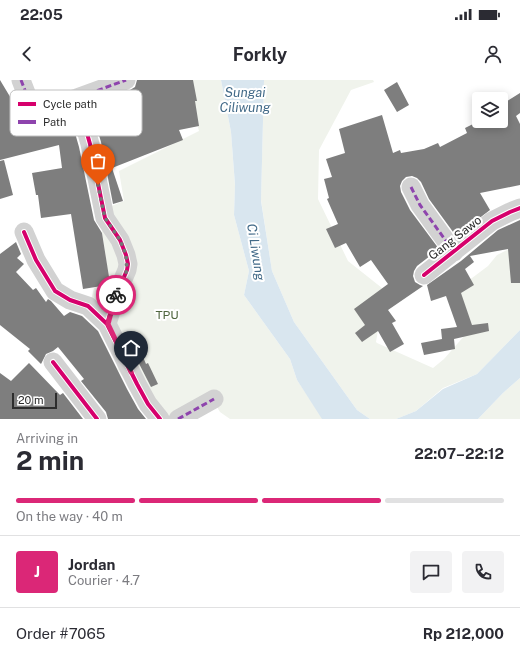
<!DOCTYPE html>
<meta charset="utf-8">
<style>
body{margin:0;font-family:"Public Sans",sans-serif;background:#f2f2f3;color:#2b2b33;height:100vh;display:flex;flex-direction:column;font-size:15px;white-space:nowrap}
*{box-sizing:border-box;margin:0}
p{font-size:13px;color:#7c7c81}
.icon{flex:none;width:22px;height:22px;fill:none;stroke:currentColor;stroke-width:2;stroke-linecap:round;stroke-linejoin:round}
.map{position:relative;height:339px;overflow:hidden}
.panel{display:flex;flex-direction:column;background:#fff;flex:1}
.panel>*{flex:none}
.tools{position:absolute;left:472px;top:12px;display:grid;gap:8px}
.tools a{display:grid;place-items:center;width:36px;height:36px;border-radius:4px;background:#fff;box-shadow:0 2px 10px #0003;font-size:20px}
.scale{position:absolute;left:12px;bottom:10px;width:45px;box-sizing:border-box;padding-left:4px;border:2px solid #2d2d2d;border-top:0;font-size:11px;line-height:14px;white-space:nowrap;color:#2d2d2d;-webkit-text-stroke:3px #fff;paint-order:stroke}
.pin{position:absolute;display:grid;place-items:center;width:34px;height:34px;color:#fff;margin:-41px -17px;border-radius:50% 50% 50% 0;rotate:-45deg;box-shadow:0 0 4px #0007}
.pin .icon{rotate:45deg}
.courier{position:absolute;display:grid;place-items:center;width:40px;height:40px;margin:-20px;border:3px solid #db2777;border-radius:50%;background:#fff;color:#222;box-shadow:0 1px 5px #0007}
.headline em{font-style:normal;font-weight:700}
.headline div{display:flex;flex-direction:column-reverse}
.headline{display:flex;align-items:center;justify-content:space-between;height:68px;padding:0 16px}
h1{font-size:26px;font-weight:700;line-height:30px}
.bar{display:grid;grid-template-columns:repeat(4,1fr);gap:6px 4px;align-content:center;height:48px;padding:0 16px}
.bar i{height:5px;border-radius:3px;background:#e1e1e2}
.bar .selected{background:#db2777}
.bar p{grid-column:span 4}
.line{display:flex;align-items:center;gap:10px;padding:0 16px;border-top:1px solid #e1e1e2}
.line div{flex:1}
.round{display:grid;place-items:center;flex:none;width:42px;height:42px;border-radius:4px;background:#f2f2f3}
.status{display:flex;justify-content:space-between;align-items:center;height:28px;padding:0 20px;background:#fff;direction:ltr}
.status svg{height:11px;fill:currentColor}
header{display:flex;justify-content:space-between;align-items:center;height:52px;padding:0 16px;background:#fff;font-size:18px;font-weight:700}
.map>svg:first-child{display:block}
.green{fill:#f0f3ec}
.water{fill:#d9e6ef}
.building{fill:#7e7e7e}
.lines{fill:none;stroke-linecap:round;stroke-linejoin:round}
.minor{stroke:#d2d2d2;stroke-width:19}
.quiet{stroke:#8e44ad;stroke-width:3;stroke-dasharray:6 3;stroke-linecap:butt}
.cycleway-casing{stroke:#fff;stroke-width:6}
.cycleway{stroke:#d6006c;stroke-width:4}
.done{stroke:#767676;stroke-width:4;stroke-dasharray:0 7.2}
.route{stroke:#db2777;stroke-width:5}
.labels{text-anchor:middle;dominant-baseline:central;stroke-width:4;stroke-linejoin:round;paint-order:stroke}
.street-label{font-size:12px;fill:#2d2d2d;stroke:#fff}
.park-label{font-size:12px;fill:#4f653e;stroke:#fff}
.water-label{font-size:13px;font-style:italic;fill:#426a88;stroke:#fff}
.key{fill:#fff;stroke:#c0c0c0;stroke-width:1}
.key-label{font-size:11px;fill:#2d2d2d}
</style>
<div class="status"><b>22:05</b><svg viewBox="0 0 49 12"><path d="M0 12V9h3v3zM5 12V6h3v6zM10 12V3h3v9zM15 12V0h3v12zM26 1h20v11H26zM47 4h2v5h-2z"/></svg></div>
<header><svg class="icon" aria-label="back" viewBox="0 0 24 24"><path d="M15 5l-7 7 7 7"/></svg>Forkly<svg class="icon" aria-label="person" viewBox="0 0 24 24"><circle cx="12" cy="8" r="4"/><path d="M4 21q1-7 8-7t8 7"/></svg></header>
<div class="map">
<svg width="520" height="339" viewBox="0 0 520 339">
<rect width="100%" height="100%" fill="#fff"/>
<path class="green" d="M185,0H221L231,52L235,106L234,135L249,191L244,215L290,279L297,300L323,339H230L220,332L214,322L181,339H153L118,290L116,279L97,244L87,236L94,208L110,205L99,131L124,121L119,91L199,51Z
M264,0H373L374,2L351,10L319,70L318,119L348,181L382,208V226L376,262L377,263L433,288L444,279L465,255L456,210L488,186L497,175L515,166H520V250L477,294L443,308L416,331L396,339H370L357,330L294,242L272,191L261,120Z
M520,298V339H478L503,313Z"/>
<path class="water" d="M221,0H264L261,121L272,191L294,242L357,330L370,339H322L297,300L290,279L244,215L249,191L234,135L235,105L231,52Z
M520,250V298L503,313L478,339H396L416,331L443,309L477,294Z"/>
<path class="building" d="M0,0L27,45L69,32L79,67L94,140L102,153L110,203L108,205L83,209L71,134L41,138L38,115H36L32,93L62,88L59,65L0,80Z
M137,0H193L197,21H195L199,46L179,50L183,60L112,88L123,121L113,124L101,62L90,25L130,10L135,7Z
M397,2L409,25L397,32L384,10Z
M520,13V33L516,36L520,44V105L480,113L490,130L456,156L429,119L421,102L417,98L412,96L406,97L402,101L400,106L401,112L410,130L439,169L417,186L414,191L413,196L415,202L420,205L423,206L388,230L396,241L392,243L404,264L390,272L378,251L362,262L355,253L365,245L354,229L388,204L371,180L360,187L346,163L335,168L326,149L338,144L327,119L329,118L324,99L332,97L326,79L345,73L339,49L382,35L393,73L400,70L401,73L424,69L438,63L440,67L467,53L465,48L479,41H501V25Z
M4,80L13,115L0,119V81Z
M520,140V203H511L508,169L470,176L474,182L465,189L474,205L461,213L472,245L488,243L489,251L454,259L455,269L424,275L421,263L442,259L441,249L457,247L446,216L431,221L427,205L461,181L498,150Z
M16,162L21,174L17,178L24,184L16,192L33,210L36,208L46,222L48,219L51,221L64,236L70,232L82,236L98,251L127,309L138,329L146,339H108L106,332L81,301L84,299L58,267L53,271L46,274L41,284L28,271L30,269L0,245V174Z
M137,263L146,284L148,283L158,304L151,307L130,266Z
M29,283L60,315L63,313L83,339H0V293L11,301Z"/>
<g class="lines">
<path class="minor" d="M21,0L31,26L34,30H36L77,18L126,0
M77,18L90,64L105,138L120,160L126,175L128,184L127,190L115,218L107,244
M411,107L420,125L454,172
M24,152L36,180L55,211L70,220L88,226L107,244L137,304L148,324L160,339
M424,195L492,141L510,132L520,128
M53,282L97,339
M178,339L214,319"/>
<path class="quiet" d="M21,0L31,26L34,30H36L77,18L126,0
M411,107L420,125L454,172
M178,339L214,319"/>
<defs>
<path id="cycleway" d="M77,18L90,64L105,138L120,160L126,175L128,184L127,190L115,218L107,244
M24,152L36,180L55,211L70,220L88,226L107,244L137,304L148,324L160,339
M424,195L492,141L510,132L520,128
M53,282L97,339"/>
</defs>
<use href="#cycleway" class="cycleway-casing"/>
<use href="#cycleway" class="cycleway"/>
</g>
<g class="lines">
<path class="done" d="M98,105L105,138L120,160L126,175L127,190L116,215"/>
<path class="route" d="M116,215L108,244L131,292"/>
</g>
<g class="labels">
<g class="street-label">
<text transform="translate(455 158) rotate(-38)">Gang Sawo</text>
</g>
<g class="park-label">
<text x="167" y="235">TPU</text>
</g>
<g class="water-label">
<text x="245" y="12">Sungai<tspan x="245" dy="15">Ciliwung</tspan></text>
<text transform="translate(256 172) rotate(81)">Ci Liwung</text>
</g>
</g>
<rect x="10" y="10" width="132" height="46" rx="6" class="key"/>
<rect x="18" y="22" width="18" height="4" fill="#d6006c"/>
<rect x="18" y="40" width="18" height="4" fill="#8e44ad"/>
<g class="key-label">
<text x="43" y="28">Cycle path</text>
<text x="43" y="46">Path</text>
</g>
</svg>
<div class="tools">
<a><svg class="icon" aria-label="layers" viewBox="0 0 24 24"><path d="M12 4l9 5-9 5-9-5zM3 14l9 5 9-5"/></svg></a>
</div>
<div class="scale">20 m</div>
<div class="pin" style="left:98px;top:105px;background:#ea580c"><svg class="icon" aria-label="bag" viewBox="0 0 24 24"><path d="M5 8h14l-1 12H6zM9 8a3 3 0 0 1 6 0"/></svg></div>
<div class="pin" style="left:131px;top:292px;background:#1f2937"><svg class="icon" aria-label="home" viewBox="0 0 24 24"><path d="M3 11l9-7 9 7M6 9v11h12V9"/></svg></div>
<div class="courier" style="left:116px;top:215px"><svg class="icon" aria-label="bike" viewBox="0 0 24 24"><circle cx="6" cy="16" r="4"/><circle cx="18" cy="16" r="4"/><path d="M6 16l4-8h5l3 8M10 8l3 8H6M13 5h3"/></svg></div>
</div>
<section class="panel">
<div class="headline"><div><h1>2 min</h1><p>Arriving in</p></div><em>22:07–22:12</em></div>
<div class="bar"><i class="selected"></i><i class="selected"></i><i class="selected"></i><i></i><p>On the way · 40 m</p></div>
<div class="line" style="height:72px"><b class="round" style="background:#db2777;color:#fff">J</b><div><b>Jordan</b><p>Courier · 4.7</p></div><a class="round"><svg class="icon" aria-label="chat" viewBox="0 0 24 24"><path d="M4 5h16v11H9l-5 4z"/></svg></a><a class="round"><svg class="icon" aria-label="phone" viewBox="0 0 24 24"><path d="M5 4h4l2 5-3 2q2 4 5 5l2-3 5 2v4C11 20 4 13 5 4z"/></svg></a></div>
<div class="line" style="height:52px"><div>Order #7065</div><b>Rp 212,000</b></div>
</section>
